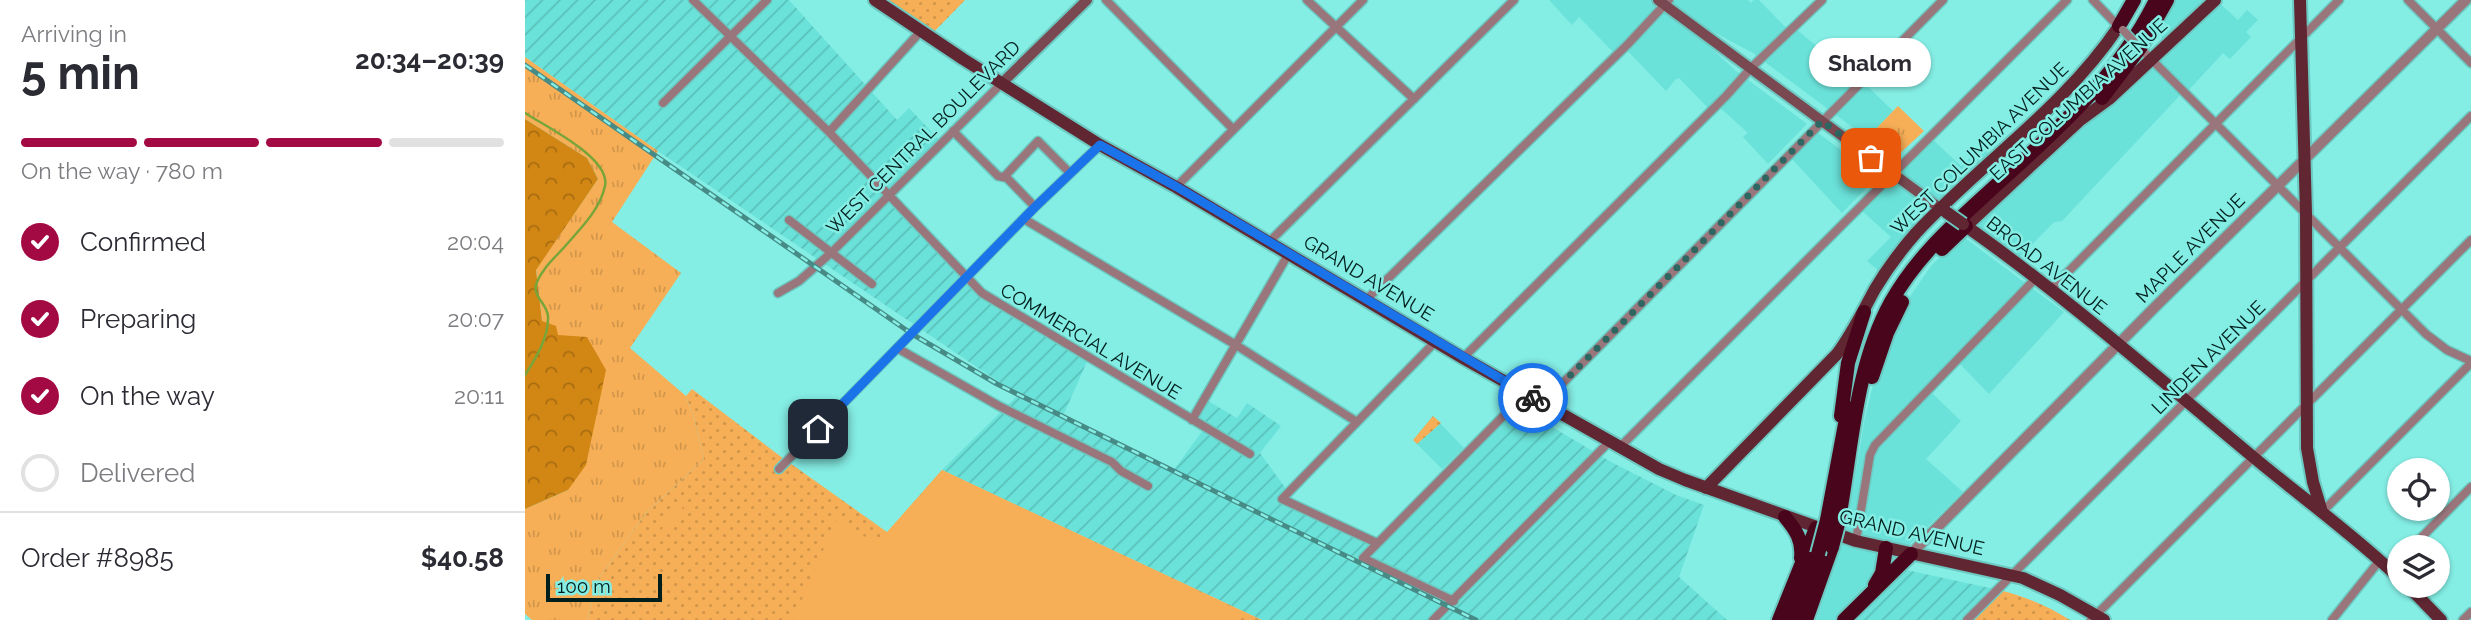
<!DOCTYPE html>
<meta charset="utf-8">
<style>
body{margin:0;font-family:Raleway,sans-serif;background:#f2f2f3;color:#2b2b33;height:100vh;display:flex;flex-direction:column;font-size:26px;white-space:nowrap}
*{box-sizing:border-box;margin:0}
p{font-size:23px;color:#7c7c81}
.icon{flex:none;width:38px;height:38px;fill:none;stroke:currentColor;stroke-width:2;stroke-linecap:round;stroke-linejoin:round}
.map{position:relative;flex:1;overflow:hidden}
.drawer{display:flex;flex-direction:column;background:#fff;width:525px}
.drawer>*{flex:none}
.fabs{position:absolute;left:1862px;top:458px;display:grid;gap:14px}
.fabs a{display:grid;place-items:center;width:63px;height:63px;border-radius:50%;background:#fff;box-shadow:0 2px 5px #0004;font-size:35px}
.scale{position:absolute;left:21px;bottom:18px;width:116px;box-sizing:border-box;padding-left:7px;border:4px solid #001e1c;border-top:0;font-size:19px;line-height:24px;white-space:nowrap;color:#001e1c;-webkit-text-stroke:5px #84ede4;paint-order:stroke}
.pin{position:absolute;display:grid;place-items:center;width:60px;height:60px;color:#fff;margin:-30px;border-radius:14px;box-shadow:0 4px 10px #0006}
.courier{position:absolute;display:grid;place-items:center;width:70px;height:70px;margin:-35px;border:5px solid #1a73e8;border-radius:50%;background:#fff;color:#222;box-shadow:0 2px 9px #0007}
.bubble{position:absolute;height:49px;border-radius:24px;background:#fff;box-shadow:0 2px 5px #0004;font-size:23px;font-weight:700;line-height:49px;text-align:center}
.overview em{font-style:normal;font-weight:700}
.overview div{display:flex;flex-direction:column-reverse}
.overview{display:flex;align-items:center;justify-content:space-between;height:119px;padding:0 21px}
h1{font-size:46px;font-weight:700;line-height:52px}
.bar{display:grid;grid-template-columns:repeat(4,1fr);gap:10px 7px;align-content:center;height:84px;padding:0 21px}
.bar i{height:9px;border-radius:5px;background:#e1e1e2}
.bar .current{background:#a30943}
.bar p{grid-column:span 4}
.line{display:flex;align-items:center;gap:18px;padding:0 21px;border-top:2px solid #e1e1e2}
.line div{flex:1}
ol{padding:0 21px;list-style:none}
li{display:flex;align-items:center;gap:21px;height:77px}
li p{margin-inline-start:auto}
li .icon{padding:7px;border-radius:50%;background:#a30943;color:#fff;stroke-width:4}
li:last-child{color:#7c7c81}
li i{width:38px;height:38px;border:4px solid #e1e1e2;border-radius:50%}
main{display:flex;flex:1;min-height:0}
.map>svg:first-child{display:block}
.built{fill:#6ae2d9}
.industrial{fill:url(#industrial-furrows)}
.grass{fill:url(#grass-tufts)}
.forest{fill:url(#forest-crowns)}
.park{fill:url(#park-dots)}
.pitch{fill:#f7af57}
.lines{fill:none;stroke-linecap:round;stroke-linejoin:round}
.stream{stroke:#78a53a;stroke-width:2.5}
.minor-casing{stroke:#6cc8c0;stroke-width:11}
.tertiary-casing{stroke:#6cc8c0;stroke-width:13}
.secondary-casing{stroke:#6cc8c0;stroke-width:14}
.primary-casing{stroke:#6cc8c0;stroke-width:16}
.motorway-casing{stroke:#6cc8c0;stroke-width:18}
.minor{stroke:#99767b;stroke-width:8}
.tertiary{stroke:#99767b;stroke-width:10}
.secondary{stroke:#794851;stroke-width:10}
.primary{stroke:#602733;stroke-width:12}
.motorway{stroke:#49051b;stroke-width:14}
.rail-casing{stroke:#468b86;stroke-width:5}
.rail{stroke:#84ede4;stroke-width:2.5;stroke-dasharray:8;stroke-linecap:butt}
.minor-bridge-casing{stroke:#6cc8c0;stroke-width:11;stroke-linecap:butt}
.primary-bridge-casing{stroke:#6cc8c0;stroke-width:16;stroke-linecap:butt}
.motorway-bridge-casing{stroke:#6cc8c0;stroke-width:18;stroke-linecap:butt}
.minor-bridge{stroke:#99767b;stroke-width:8}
.primary-bridge{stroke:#602733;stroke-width:12}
.motorway-bridge{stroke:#49051b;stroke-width:14}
.done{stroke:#2e6662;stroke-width:7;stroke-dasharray:0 12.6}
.route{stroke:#1a73e8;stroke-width:9}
.labels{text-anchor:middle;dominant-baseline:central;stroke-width:5;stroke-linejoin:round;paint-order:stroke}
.street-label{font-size:19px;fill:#001e1c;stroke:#84ede4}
</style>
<main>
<section class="drawer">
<div class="overview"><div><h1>5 min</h1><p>Arriving in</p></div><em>20:34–20:39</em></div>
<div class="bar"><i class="current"></i><i class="current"></i><i class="current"></i><i></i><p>On the way · 780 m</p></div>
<ol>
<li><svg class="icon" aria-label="check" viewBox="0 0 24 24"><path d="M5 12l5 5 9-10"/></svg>Confirmed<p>20:04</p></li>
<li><svg class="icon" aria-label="check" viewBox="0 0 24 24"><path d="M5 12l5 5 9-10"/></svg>Preparing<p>20:07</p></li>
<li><svg class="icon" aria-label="check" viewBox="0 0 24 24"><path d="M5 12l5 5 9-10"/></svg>On the way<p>20:11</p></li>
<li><i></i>Delivered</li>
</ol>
<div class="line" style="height:91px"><div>Order #8985</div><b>$40.58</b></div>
</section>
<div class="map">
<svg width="1946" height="620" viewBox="0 0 1946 620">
<defs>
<pattern id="industrial-furrows" width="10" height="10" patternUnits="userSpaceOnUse" patternTransform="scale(1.75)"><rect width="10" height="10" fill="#6ae2d9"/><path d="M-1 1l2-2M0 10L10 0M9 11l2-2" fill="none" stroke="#5ac1ba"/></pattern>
<pattern id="grass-tufts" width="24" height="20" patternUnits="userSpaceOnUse" patternTransform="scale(1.75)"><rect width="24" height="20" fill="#f7af57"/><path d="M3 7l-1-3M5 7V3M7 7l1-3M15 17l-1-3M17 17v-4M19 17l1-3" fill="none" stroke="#d2964b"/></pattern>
<pattern id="forest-crowns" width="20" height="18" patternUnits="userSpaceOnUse" patternTransform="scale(1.75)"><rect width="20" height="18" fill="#d28613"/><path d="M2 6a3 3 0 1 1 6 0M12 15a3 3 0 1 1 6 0" fill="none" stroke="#a86d11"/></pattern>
<pattern id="park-dots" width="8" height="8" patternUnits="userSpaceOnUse" patternTransform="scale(1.75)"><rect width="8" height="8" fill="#f7af57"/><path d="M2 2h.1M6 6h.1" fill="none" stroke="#d2964b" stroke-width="1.8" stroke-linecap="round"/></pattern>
</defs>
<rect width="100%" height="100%" fill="#84ede4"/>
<path class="built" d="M1024,0H1223L1226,3L1229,0H1234L1265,32L1270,28L1301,54L1300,56L1332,85L1337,81L1368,111L1342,138L1228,53L1142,7L1211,71L1282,124L1243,164L1218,137L1223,133L1192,105L1186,111L1154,78L1151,79L1141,91L1100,48L1091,55L1054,17L1047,25Z
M1648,0H1680L1636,43V32Z
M1691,0L1713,20L1722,10L1733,20L1721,32L1726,37L1705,59L1698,53L1661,93L1659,91L1537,221L1529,222L1489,263L1441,226Z
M1293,133L1352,177L1317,213L1267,159Z
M1405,137L1436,166L1456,147L1470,159L1359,275L1342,261L1366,237L1335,209Z
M1435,237L1440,238L1539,312L1464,394L1435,364L1407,393L1436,421L1401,459L1438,492L1384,545L1362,540L1354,575L1317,617L1311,620H1291L1321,530L1340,417L1350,377L1384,298L1406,266Z
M908,416L939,448L917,469L888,440Z"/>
<path class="industrial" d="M0,0H264L372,120L384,108L416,142L362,195L457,293L564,357L538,416L648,471L681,426L667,417L678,398L712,418L722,403L756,426L735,453L769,500L855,541L992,406L1086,462L1151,495L1179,505L1154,577L1202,620H737L417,470L493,395L133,151L0,57Z
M1372,568L1474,590L1443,620H1311Z"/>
<path class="grass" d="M0,57L133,151L87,222L156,273L105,348L161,396L169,418L179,459L121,513L74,578L62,620H7L0,614V509L43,490L33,335L17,321L11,269L73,179L62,158L0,119Z
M1373,106L1399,131L1370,158L1342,138Z"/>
<path class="forest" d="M0,119L62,158L73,179L11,270L17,321L31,326L33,335L62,337L81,370L61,465L43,490L0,509Z"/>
<path class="park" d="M350,0H440L404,37Z
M167,389L255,456L362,532L417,470L737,620H62L74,578L121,513L179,459L169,418L161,396Z
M908,416L916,423L892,444L888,440Z
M1474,590C1499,596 1523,606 1545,620H1443Z"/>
<path class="pitch" d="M417,470L713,610L710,620H268L312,518L354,546L363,532Z
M159,495L164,498L134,543L130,540Z"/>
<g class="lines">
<path class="stream" d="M0,113C20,126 86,158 80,186C75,209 57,227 42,244C32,256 18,267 12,282C6,296 22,303 23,316C24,337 11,358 0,375"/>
<defs>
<path id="minor" d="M168,0L304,132L457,293L725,454
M581,0L708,129
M782,0L889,99
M1568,0L1595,28
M1883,0L1946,63
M1614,47L1901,334L1922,350L1946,361
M138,103L242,0
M428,131L473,176L482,178L510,207
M304,132L396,31
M479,177L513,141L545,173
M651,187L838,0
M499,219L711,345L832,422
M264,220L347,284
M744,242L989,0
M1525,290L1814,0
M253,293L274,281L307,252L477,83
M842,299L1103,44L1144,0
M372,348L474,406L587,462L596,471L623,486
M938,358L1201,96L1226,68L1297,0
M1018,403L1418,0
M667,420L764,253
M1095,447L1542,0
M254,469L510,207L575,145
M1797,512L1946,363
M1331,541L1345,455L1350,445L1510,279
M852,543L757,499L911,341
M1886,548L1946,487
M1865,569L1874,559
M929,601L838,558L1000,394
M908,620L1085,441
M1442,620L1946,116
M1566,620L1946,240
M1807,620L1855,560
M1938,620L1946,612"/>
<path id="tertiary" d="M1386,554L1630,307L1941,0"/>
<path id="secondary" d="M1133,0L1416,209
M477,83L562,0"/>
<path id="primary" d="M350,0L438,59L575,145L651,187L938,358L1134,469L1160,480L1331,541L1498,578L1535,595L1579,620
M1775,0L1781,213L1782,448L1788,482L1797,512
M1438,224C1539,295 1632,377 1727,456C1776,497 1828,534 1874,578
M1441,226L1554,121L1584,99L1690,0
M1181,488L1312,354C1327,334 1338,311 1350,289C1362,269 1376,250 1391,233C1457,162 1539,108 1594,26
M1883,586L1916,620"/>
<path id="motorway" d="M1594,26L1609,0
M1577,98L1615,48L1642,0
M1417,249L1441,226
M1347,377L1362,333L1377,302
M1316,416L1323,363L1339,312
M1260,517C1271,530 1278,541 1276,558
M1302,520L1323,408
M1313,524C1327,450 1329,369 1366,302C1389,261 1422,230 1456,199C1522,138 1591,82 1631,0
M1350,585L1357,573L1361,548
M1254,620L1291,528
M1268,620L1293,554
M1281,620L1307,547
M1319,620L1386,554"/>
</defs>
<use href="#minor" class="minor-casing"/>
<use href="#tertiary" class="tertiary-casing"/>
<use href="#secondary" class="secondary-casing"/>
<use href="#primary" class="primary-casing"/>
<use href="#motorway" class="motorway-casing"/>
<use href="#minor" class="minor"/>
<use href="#tertiary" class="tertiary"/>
<use href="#secondary" class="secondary"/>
<use href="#primary" class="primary"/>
<use href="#motorway" class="motorway"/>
<defs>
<path id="rail" d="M0,65L387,334L472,384L951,620"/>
</defs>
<use href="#rail" class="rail-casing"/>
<use href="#rail" class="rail"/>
<defs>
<path id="minor-bridge" d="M1598,30L1612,45"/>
<path id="primary-bridge" d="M1421,212L1438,224"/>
<path id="motorway-bridge" d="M1307,547L1313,524
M1293,554L1302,520"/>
</defs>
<use href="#minor-bridge" class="minor-bridge-casing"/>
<use href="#primary-bridge" class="primary-bridge-casing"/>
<use href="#motorway-bridge" class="motorway-bridge-casing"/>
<use href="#minor-bridge" class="minor-bridge"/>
<use href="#primary-bridge" class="primary-bridge"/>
<use href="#motorway-bridge" class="motorway-bridge"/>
</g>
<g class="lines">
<path class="done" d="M1008,398L1018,403L1297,121L1346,158"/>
<path class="route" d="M293,429L510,207L575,145L652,187L1008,398"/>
</g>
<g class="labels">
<g class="street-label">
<text transform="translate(1553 99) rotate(-42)">EAST COLUMBIA AVENUE</text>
<text transform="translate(398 137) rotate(-45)">WEST CENTRAL BOULEVARD</text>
<text transform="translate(1454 148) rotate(-44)">WEST COLUMBIA AVENUE</text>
<text transform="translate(1665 248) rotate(-45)">MAPLE AVENUE</text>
<text transform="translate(1522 265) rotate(38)">BROAD AVENUE</text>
<text transform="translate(844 278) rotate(31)">GRAND AVENUE</text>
<text transform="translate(566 341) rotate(31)">COMMERCIAL AVENUE</text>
<text transform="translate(1683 357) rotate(-45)">LINDEN AVENUE</text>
<text transform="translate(1387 532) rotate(13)">GRAND AVENUE</text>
</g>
</g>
</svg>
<div class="fabs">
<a><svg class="icon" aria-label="locate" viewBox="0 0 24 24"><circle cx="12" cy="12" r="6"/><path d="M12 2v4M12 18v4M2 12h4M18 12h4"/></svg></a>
<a><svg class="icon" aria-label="layers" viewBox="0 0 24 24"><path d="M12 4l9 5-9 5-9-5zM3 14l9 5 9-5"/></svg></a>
</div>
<div class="scale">100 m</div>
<div class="pin" style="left:1346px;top:158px;background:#ea580c"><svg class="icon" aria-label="bag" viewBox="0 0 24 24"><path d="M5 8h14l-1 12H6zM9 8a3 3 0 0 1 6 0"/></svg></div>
<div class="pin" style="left:293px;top:429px;background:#1f2937"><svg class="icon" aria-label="home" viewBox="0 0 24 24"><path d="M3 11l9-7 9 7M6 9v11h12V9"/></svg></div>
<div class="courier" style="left:1008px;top:398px"><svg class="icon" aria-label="bike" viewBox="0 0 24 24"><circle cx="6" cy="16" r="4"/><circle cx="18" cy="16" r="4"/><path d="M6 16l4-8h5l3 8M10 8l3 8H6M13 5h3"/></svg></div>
<div class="bubble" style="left:1284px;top:38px;width:122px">Shalom</div>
</div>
</main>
